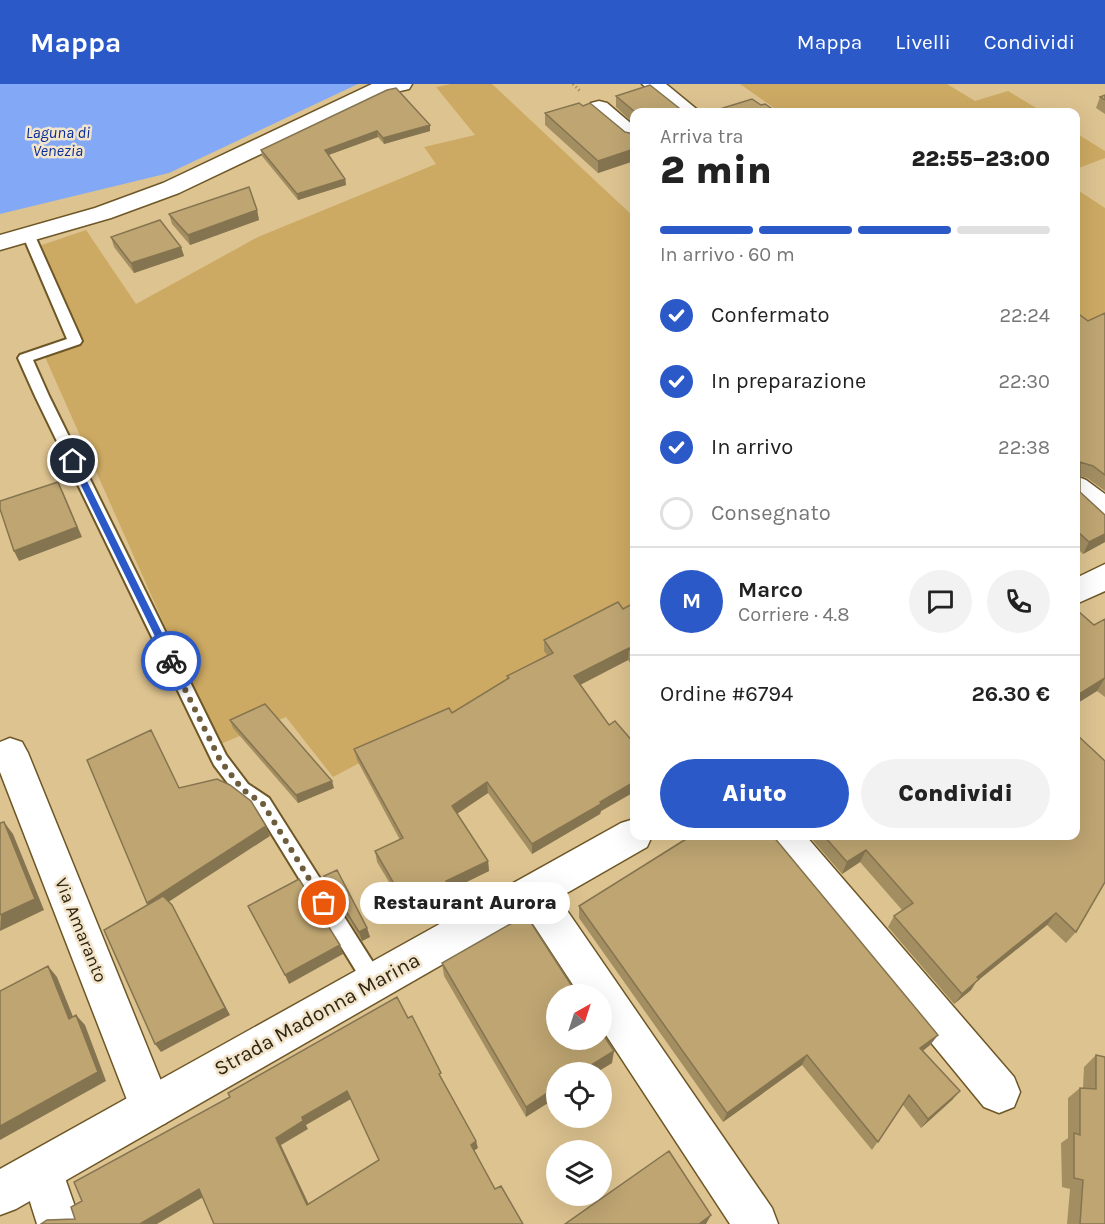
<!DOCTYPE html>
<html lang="it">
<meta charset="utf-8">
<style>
body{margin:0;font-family:Karla,sans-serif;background:#f2f2f2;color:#222;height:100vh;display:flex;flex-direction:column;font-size:22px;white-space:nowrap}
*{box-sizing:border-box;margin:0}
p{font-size:20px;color:#767676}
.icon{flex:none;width:33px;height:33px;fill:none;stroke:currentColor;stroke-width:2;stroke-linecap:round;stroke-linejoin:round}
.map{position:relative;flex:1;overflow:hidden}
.panel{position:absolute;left:630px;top:24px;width:450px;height:732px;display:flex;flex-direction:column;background:#fff;border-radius:12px;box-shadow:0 6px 24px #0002}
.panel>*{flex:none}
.needle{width:39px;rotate:39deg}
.fabs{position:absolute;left:546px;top:900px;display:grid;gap:12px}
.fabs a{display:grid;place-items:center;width:66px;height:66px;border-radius:50%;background:#fff;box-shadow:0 6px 24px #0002;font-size:30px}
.pin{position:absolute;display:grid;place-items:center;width:51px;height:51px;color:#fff;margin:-26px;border:3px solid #fff;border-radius:50%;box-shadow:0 2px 6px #0007}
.courier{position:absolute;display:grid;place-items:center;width:60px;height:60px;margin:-30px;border:4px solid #2b59c8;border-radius:50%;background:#fff;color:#222;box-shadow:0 2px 8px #0007}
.bubble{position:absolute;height:42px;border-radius:21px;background:#fff;box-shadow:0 6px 24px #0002;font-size:20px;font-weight:800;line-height:42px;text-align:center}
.summary em{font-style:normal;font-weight:800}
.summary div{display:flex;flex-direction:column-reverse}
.summary{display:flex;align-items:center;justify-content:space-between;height:102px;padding:0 30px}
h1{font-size:39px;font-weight:800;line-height:45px}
.bar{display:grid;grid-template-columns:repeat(4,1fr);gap:9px 6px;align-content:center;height:72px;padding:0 30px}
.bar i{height:8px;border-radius:4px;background:#e0e0e0}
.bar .current{background:#2b59c8}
.bar p{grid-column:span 4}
.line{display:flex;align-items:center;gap:15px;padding:0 30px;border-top:2px solid #e0e0e0}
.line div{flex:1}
.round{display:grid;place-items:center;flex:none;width:63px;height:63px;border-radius:32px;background:#f2f2f2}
ol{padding:0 30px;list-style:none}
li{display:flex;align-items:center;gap:18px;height:66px}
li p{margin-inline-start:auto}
li .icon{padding:6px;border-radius:50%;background:#2b59c8;color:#fff;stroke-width:4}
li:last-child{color:#767676}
li i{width:33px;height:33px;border:3px solid #e0e0e0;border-radius:50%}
.action{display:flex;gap:12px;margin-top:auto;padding:12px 30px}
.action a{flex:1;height:69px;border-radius:36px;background:#2b59c8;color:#fff;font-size:24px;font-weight:800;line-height:69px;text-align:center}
.action a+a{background:#f2f2f2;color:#222}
header{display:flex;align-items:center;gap:36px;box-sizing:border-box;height:84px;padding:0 30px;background:#2b59c8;color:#fff}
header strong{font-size:28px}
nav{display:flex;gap:33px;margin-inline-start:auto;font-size:21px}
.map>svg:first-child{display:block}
.green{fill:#cdaa63}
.water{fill:#83a9f6}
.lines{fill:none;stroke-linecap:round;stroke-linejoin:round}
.service-casing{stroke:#6e5726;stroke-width:4}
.minor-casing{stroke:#6e5726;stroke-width:3}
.tertiary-casing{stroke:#6e5726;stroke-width:3}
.path{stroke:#8e7b56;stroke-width:3;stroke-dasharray:1 3;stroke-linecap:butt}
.service{fill:#fff;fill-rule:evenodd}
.minor{fill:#fff;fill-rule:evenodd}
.tertiary{fill:#fff;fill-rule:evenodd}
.wall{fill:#a38e62}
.shaded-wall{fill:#857450}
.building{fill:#bea572;stroke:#857450;stroke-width:1.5;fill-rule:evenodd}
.route{fill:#2b59c8}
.done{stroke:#6d5d3d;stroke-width:6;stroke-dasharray:0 10.8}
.labels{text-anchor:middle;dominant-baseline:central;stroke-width:5;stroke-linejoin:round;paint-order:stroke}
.far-water-label{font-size:16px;font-style:italic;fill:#062c99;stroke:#f3e5cc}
.street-label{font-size:18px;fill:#302611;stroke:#f3e5cc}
.near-street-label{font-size:21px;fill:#302611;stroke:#f3e5cc}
</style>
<header>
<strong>Mappa</strong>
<nav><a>Mappa</a><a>Livelli</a><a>Condividi</a></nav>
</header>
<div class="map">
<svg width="1105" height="1140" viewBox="0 0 1105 1140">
<rect width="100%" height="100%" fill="#ddc390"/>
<path class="green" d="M451,0H492L634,133V533L333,693L286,633L218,661L45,273L82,260L39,162L86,146L136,220L258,153L436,80L424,63L475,51L436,3Z
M740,0H947L975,17L1008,7L1043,28H780Z
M1076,49L1105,67V74L1076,85Z
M1076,105L1105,124V235L1085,242L1076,236Z"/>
<path class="water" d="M0,0H358L169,89L0,130Z"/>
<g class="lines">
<defs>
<path id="service" d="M29,148L35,152L82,257L80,260L33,276L49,312L226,671L248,700L269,714L381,891L384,898L381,905L374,908L367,905L257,726L236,710L214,681L35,312L18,274L20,271L67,255L23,152Z"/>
<path id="minor" d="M372,0H412L409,5L387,10L179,109L111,134L0,166V151L95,124L163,99Z
M642,0H666L700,28H676Z
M599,17L607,19L634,42V60L626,58L591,29L588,24L591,19Z
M1076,392L1086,396L1105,410V437L1094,434L1076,418Z
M10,654L22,658L28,669L172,1024L166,1039L151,1045L136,1039L0,688V658Z
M766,752H806L1014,993L1020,1008L1014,1023L999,1029L984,1023L771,764Z
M533,791L546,796L772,1124L778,1140H730L602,945V910H579L520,820L514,808L520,796Z
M42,1064L57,1071L81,1140H37L20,1086L27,1071Z"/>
<path id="tertiary" d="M1105,480V507L1076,520V494Z
M634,735V752H652L647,763L16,1125L0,1131V1085L621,739Z"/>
</defs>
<use href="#service" class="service-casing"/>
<use href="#minor" class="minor-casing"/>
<use href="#tertiary" class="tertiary-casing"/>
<path class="path" d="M573,0L581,8"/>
<use href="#service" class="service"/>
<use href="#minor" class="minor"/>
<use href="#tertiary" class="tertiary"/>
</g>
<path class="wall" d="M387,6L430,47L384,60L378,53L328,71L345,95L346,101L298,116L262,72L261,66Z
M1105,11V30L1096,24L1100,13Z
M616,12L634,28V40L616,23Z
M583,22L625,48L634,50V77L598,89L545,41V29Z
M257,126L259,136L190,161L172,140L169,130Z
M111,153L181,163L184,172L134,189L114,163Z
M1076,228L1088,237L1105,229V407L1087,394L1080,392V408L1105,431V458L1083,470L1076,463Z
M634,519V583L628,576L580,601L609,641L634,659V708L601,727L600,730L532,770L488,709L457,729L488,777L489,787L450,806L451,813L410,833L377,778L375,767L400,756L357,676L354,665L452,629L507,595V592L547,571L544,567V556L623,525Z
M1076,529L1094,541L1105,535V613L1097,607L1076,620Z
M230,636L334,704L298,719L233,644Z
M688,752H773L938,951L930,961L923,967L960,1007L952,1016L921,1044L903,1021L872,1066L802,981L723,1038L579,834V822L689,752Z
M809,752H1076V848L1066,859L1047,841L976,898L971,906L954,920L888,843L894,832L902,826L860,778L842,790Z
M324,792L367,844L370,853L362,857L327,801Z
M442,879L612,979L597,988H556L526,1033L444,892Z
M1096,971L1105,1140H1067L1070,1105L1062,1103L1061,1059L1068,1054V1014L1080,1004H1083L1084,983Z"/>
<path class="shaded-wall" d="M430,41V47L384,60L383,54Z
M377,47L378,53L326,72L325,66Z
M634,65V77L598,89V77Z
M345,95L346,101L298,116L297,110Z
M257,126L259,136L190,161L188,151Z
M181,163L184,172L134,189L131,179Z
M63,408L82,453L19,477L14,467Z
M1105,450V458L1083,470L1089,458Z
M629,564L628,576L574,604V592Z
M1105,594L1097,607L1076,620V612Z
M332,697L334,704L298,719L296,711Z
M487,698L488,709L454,732L452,722Z
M634,698V708L601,727L600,730L532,770V760L600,718Z
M4,738L13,750L44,826L0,847Z
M266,742L270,752L153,828L147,819Z
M866,766L860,778L842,790L847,778Z
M488,777L489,787L450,806L451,813L410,833L408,824L446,797Z
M172,821L230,931L161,968L155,960Z
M1056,829L1047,841L976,898L971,906L954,920L962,910L977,893Z
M367,844L370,853L362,857L359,848Z
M340,861L343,870L289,900L285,891Z
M48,882L57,893L78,945L69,935Z
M76,931L85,941L106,997L0,1056V1042Z
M938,951L930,961L913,974L920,964Z
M614,967L612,979L597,988H580Z
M807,971L802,981L723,1038L727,1029Z
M556,1003V1014L526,1033V1023Z
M347,1007L351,1015L306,1041L308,1045L281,1061L312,1127L307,1121L276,1054L302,1033Z
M960,1007L952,1016L921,1044L928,1035Z
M476,1057L478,1064L472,1068L471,1061Z
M199,1105L205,1112L157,1140H140Z
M711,1131L706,1140H699Z"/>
<path class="building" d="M650,1L684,28H635L616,12Z
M396,4L430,41L383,54L377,47L325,66L345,95L297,110L261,66L387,6Z
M1105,11V16L1100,13Z
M752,15L761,21L765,20L777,28H710Z
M579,19L583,22L590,19L625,48L634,50V65L598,77L545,29Z
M249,103L257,126L188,151L169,130Z
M160,136L181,163L131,179L111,153Z
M1076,228L1088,237L1105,229V391L1093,382L1080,378V408L1105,431V450L1089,458L1076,446Z
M58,398L77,443L14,467L0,425V417Z
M618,518L623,525L634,519V571L629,564L574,592L609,641L615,637L634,659V698L600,718L601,720L532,760L487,698L452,722L488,777L446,797L450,803L408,824L375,767L403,754L354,665L449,624L452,629L509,594L507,592L553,569L544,556Z
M1078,527L1094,541L1105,535V594L1076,612V529Z
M265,620L332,697L296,711L230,636Z
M151,646L179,704L217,695L230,701L251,717L266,742L147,819L87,676Z
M1076,650L1105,677V798L1076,848L1056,829L977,893L979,895L962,910L894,832L913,819L866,766L847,778L824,752H1076Z
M4,738L35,815L0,831V739Z
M691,752H773L938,951L920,964L960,1007L928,1035L909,1011L878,1058L807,971L727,1029L579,822Z
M337,786L367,844L359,848L324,792Z
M299,795L340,861L285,891L248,822Z
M163,812L172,821L225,924L155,960L104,846Z
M526,831L577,910H556V956H602V949L614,967L580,988H556V1003L526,1023L442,879Z
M48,882L69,935L76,931L98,988L0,1042V907Z
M397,913L408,934L412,932L441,989L439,990L476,1057L471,1061L495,1105L501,1102L523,1140H214L199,1105L140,1140H41L47,1136L75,1135L71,1123L82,1117L74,1098L230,1013L228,1009ZM347,1007L379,1076L307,1121L276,1054L303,1037L302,1033Z
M1096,971L1105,973V1140H1080L1083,1096L1074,1094V1049L1080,1051V1004L1096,1005Z
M669,1067L711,1131L699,1140H565Z"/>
<path class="route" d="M73,374L77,377L176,577L175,580H168L167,577L69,377Z"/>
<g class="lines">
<path class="done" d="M171,577L220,676L242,705L263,720L324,819"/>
</g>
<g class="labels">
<g class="far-water-label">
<text x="58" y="48">Laguna di<tspan x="58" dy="18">Venezia</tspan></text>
</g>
<g class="street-label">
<text transform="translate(81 846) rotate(68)">Via Amaranto</text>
</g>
<g class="near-street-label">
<text transform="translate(317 930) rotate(-29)">Strada Madonna Marina</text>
</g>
</g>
</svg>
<div class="fabs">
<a><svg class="needle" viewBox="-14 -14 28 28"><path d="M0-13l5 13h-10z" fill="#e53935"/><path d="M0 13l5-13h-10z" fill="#767676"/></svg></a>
<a><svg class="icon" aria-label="locate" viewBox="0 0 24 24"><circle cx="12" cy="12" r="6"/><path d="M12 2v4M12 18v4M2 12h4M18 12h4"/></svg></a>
<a><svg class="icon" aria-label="layers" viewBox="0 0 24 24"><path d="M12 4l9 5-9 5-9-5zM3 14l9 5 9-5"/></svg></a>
</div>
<div class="pin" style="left:324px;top:819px;background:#ea580c"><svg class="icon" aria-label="bag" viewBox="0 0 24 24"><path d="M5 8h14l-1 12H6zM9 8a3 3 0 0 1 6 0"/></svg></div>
<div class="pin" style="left:73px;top:377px;background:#1f2937"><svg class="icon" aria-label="home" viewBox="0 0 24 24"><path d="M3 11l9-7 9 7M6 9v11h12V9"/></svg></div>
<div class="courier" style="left:171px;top:577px"><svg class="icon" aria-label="bike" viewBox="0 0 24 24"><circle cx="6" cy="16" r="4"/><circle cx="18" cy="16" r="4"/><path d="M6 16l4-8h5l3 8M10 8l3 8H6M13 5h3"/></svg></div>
<div class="bubble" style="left:360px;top:798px;width:210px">Restaurant Aurora</div>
<section class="panel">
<div class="summary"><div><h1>2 min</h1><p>Arriva tra</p></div><em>22:55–23:00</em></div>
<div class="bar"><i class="current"></i><i class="current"></i><i class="current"></i><i></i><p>In arrivo · 60 m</p></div>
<ol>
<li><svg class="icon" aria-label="check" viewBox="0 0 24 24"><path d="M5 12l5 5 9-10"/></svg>Confermato<p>22:24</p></li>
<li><svg class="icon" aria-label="check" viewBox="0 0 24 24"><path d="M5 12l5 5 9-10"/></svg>In preparazione<p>22:30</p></li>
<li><svg class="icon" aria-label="check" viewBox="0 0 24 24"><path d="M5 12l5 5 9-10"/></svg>In arrivo<p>22:38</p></li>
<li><i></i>Consegnato</li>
</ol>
<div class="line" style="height:108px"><b class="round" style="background:#2b59c8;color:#fff">M</b><div><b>Marco</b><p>Corriere · 4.8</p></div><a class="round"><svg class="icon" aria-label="chat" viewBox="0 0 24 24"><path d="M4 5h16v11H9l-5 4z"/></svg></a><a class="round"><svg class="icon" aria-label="phone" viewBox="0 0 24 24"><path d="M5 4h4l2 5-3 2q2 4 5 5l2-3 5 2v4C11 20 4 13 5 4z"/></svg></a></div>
<div class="line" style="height:78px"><div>Ordine #6794</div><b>26.30 €</b></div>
<div class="action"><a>Aiuto</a><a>Condividi</a></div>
</section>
</div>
